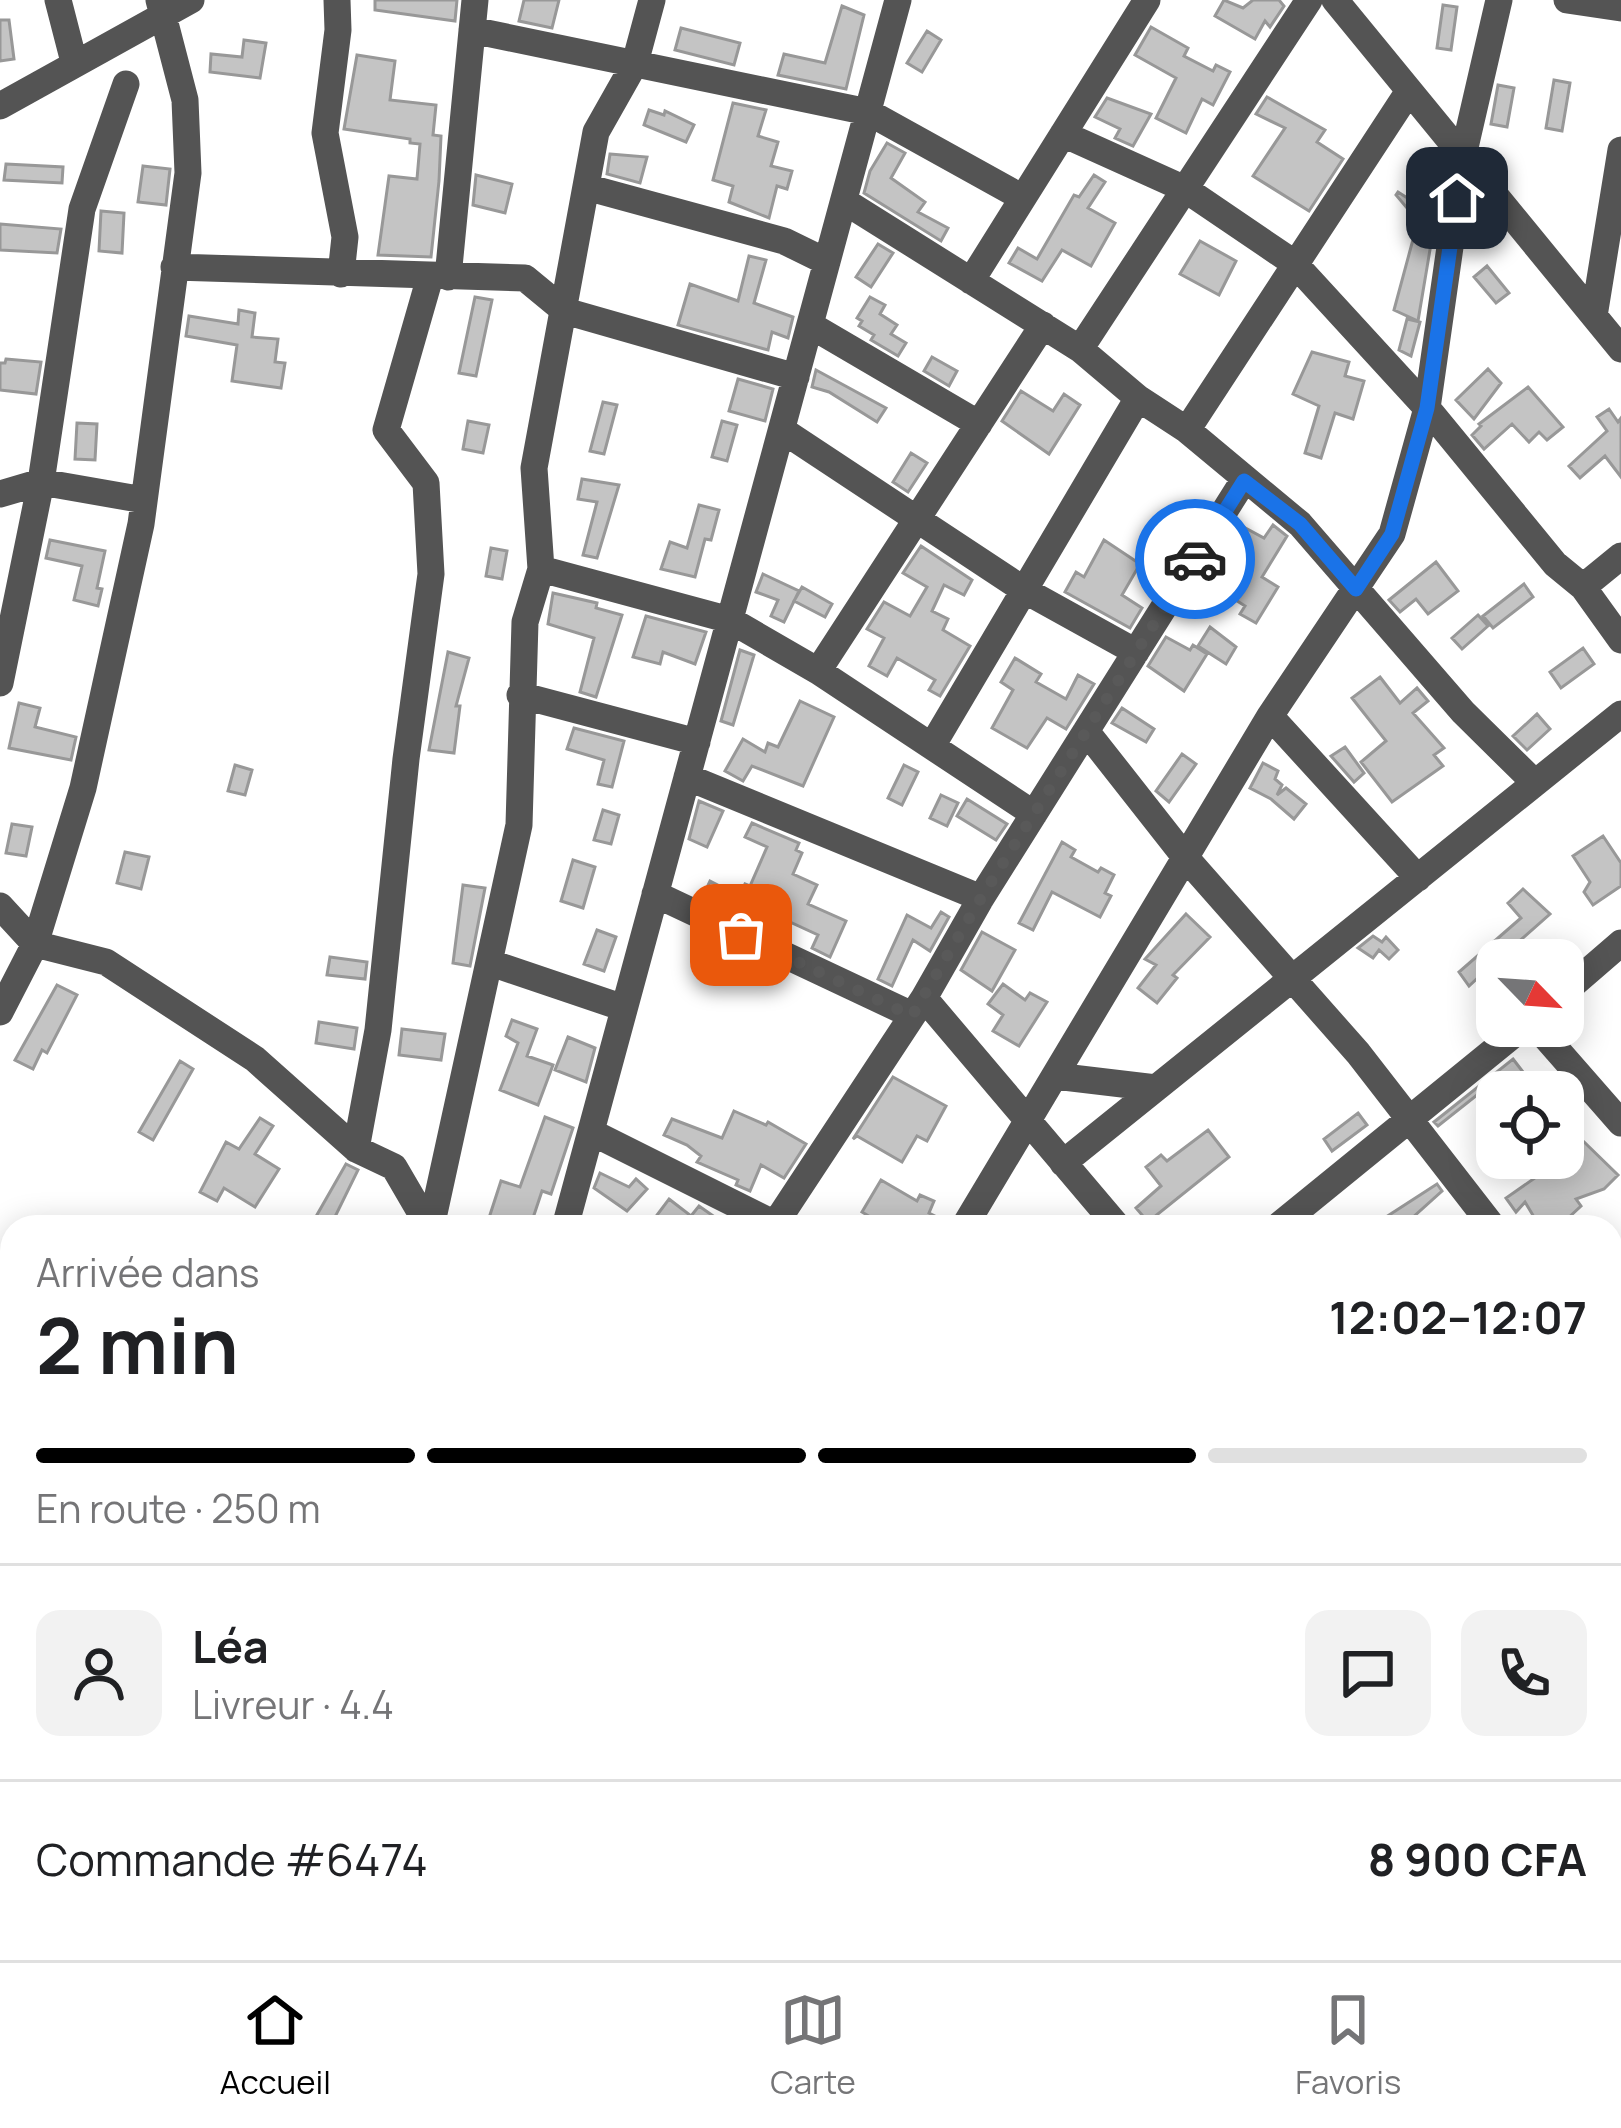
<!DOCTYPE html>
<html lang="fr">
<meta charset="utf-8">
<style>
body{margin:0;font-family:Manrope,sans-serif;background:#f2f2f2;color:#202124;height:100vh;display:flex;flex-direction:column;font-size:45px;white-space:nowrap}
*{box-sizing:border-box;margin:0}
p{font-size:39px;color:#757577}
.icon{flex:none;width:66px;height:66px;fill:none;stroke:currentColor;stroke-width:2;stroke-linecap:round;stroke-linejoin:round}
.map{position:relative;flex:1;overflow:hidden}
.sheet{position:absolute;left:0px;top:1215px;width:1623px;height:747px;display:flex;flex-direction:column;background:#fff;border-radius:36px 36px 0 0;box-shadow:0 6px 30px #0003}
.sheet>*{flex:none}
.needle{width:78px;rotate:115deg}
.tools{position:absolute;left:1476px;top:939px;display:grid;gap:24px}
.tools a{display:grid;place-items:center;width:108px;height:108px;border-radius:24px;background:#fff;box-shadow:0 6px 30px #0003;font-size:60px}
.pin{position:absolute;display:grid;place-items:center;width:102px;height:102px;color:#fff;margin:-51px;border-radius:24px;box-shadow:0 6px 18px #0006}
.courier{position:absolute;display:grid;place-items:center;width:120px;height:120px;margin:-60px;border:9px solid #1a73e8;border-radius:50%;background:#fff;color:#222;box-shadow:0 3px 15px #0007}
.headline em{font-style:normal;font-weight:700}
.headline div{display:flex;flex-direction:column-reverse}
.headline{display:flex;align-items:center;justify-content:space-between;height:204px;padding:0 36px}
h1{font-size:78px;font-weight:700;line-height:90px}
.bar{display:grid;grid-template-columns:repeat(4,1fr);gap:18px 12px;align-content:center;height:144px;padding:0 36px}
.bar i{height:15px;border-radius:9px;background:#e0e0e0}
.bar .on{background:#000}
.bar p{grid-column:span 4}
.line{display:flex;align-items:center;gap:30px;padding:0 36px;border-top:3px solid #e0e0e0}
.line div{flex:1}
.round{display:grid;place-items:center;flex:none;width:126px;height:126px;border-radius:24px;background:#f2f2f2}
.dock{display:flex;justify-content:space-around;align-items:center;height:168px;border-top:3px solid #e0e0e0;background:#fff;font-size:33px;color:#757577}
.dock a{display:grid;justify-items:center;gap:6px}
.dock .on{color:#000}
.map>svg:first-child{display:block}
.building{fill:#c4c4c4;stroke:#989898;stroke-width:3}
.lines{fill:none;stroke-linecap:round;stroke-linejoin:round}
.minor{stroke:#545454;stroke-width:27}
.done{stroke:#595959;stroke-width:12;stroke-dasharray:0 21.6}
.route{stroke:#1a73e8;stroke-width:15}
</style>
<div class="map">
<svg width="1621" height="1960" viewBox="0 0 1621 1960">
<rect width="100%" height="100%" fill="#fff"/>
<path class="building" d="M375,0H457L455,21L375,10Z
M524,0H559L552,28L519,21Z
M1224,0L1243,8L1253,0H1279L1284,6L1270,27L1265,21L1255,39L1215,16Z
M1443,5L1457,7L1451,50L1437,48Z
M842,6L864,15L846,89L778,75L784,54L825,63Z
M0,20H9L14,59L0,61Z
M1151,27L1188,48L1184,56L1213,71L1216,65L1230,72L1213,105L1202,99L1186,133L1156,118L1176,78L1135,55Z
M681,28L740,43L734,65L675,50Z
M927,31L941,40L922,72L907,63Z
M244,40L266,43L260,78L210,72L211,54L242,57Z
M357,55L395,61L390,100L436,105L433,135L441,136L439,181L431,257L378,255L389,176L417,179L420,144L410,143V139L344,129Z
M1554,80L1570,83L1562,131L1546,128Z
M1498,85L1514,88L1507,127L1491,124Z
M1267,97L1325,130L1317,142L1343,159L1309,211L1253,176L1285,128L1256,114Z
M1107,98L1151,114L1133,146L1115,138L1120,129L1095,117Z
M733,103L766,110L758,136L778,142L771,166L792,171L787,189L777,186L769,218L729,202L733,186L713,180Z
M649,110L664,115L665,111L694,125L686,142L644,125Z
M887,143L905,153L891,178L925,202L918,212L948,228L941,241L864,193L870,171Z
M610,154L647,157L640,183L607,174Z
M6,164L63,167L62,183L4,180Z
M143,166L170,169L166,205L138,202Z
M476,175L512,184L505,213L473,205Z
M1094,175L1105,182L1088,208L1115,223L1091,266L1062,250L1042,281L1009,263L1018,248L1037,259L1074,195L1079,197Z
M1398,192L1426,210L1432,202L1437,208L1418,321L1394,310L1418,221L1396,195Z
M101,211L124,213L122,253L99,251Z
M0,224L61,229L57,253L0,250Z
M1200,241L1236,261L1219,295L1180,274Z
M878,244L893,253L871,287L856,277Z
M749,256L766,260L754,303L793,317L788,338L772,332L768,350L678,325L690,284L738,301Z
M1487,266L1509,293L1496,303L1474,277Z
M475,297L492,300L476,376L459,373Z
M870,297L885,305L880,314L897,325L891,334L906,343L898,356L871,340L874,335L859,326L862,321L857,318Z
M239,310L255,313L252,337L278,339L275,362L285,363L281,388L232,381L237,345L186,336L189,316L238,324Z
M1407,319L1420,322L1411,356L1399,350Z
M1312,352L1349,362L1345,376L1364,381L1353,419L1335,413L1321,458L1305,453L1319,406L1293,394Z
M932,357L957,371L949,386L924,371Z
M6,359L41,362L36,394L0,390V363H5Z
M1488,369L1501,383L1474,419L1456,400Z
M816,370L886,408L877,422L829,392L812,387Z
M738,379L773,389L765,421L729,411Z
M1528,387L1563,427L1547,440L1539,432L1529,442L1512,424L1484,449L1472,435L1481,426L1479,424Z
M1021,391L1053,411L1064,394L1080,405L1049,454L1002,421Z
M603,402L617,405L604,454L590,451Z
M1609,409L1618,422L1621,418V477L1605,456L1580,478L1569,466L1607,431L1597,417Z
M468,421L489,425L483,453L463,449Z
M722,421L737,425L727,461L712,457Z
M77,423L97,424L95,460L75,459Z
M911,453L927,463L908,492L893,482Z
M582,479L619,485L597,558L583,555L597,502L578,499Z
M699,505L719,510L711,540L705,539L695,577L661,569L670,542L687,548Z
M1238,524L1264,538L1273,525L1287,536L1262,577L1278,587L1256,623L1240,614L1245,606L1203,579Z
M50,540L105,551L97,588L102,589L98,606L74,600L82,566L46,558Z
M1104,540L1140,564L1122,595L1142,608L1130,628L1065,592L1076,572L1084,577Z
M921,546L972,580L964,595L944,585L932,611L948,619L943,630L970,646L940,696L929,690L935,680L897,658L887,676L869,666L884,638L867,629L884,602L910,616L927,587L903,573Z
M491,548L507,551L502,579L486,576Z
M1436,562L1458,591L1428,614L1416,599L1400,612L1389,600Z
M763,574L799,591L784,622L771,616L778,600L756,592Z
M1524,584L1533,597L1493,628L1483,616Z
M802,587L832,604L825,617L794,601Z
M553,593L597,603L596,608L622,615L596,697L580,692L594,638L548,624Z
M1478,615L1488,626L1462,649L1452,638Z
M646,616L706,632L695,664L663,652L660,664L633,657Z
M1210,627L1236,647L1226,664L1198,646Z
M1166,637L1190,650L1193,645L1207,654L1184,691L1148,666Z
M1583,648L1594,664L1561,688L1550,672Z
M740,650L754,655L733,725L721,721Z
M448,652L469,658L456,706H460L454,753L429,750Z
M1015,658L1041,674L1036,682L1066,699L1078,675L1094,684L1066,729L1047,718L1027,748L992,728L1013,690L1001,682Z
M1380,677L1400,703L1417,688L1428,701L1413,713L1444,748L1434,755L1443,766L1392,802L1361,762L1386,741L1352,698Z
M800,701L834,717L803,786L752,766L743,781L725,771L743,739L765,752L768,743L778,747Z
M19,703L40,708L35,727L76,737L71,760L9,748Z
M1122,708L1154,729L1146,742L1112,723Z
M1537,714L1550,729L1527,750L1513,736Z
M574,728L624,741L612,787L598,784L604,760L567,749Z
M1345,747L1364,773L1354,782L1331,756Z
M1182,754L1196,764L1169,802L1156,791Z
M1263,763L1278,771L1275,779L1282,785L1277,795L1286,788L1306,804L1294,819L1271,799L1250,788Z
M235,765L252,770L245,795L228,791Z
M904,765L918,772L902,805L888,798Z
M941,795L958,803L947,826L930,818Z
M967,799L1007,824L996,840L957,816Z
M699,801L723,811L707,847L689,839Z
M603,810L619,815L611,844L594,840Z
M752,823L799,843L796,850L802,853L793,874L817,885L808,904L846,921L830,957L812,948L818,935L779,917L773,930L703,896L710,881L739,896L745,884L750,886L767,847L745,837Z
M12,824L32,827L26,856L6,853Z
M1603,836L1621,863V886L1593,905L1584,892L1590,882L1573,856Z
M1062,842L1075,850L1071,857L1098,872L1101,868L1114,875L1105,893L1111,896L1100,917L1052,892L1033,930L1019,923Z
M125,852L149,857L141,889L117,883Z
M573,860L595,867L583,908L561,901Z
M463,885L485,888L470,966L453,963Z
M1523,889L1550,914L1507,952L1514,960H1497L1469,986L1459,972L1521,918L1508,903Z
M941,912L949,917L930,951L913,940L892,986L878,979L907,915L931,928Z
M1186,914L1210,937L1173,975L1177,978L1157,1003L1138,988L1156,965L1145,959Z
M597,930L616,937L604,971L584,964Z
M982,932L1015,950L992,991L961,970Z
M1373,936L1382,942L1386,937L1398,950L1389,959L1379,950L1373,958L1358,948Z
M330,957L367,962L365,979L327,975Z
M1003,984L1025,1000L1030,993L1047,1002L1019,1046L993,1031L1003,1015L988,1004Z
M57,985L77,995L47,1053L42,1050L33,1069L15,1060Z
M512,1020L537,1029L527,1056L553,1065L538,1105L500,1090L518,1043L506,1036Z
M319,1022L357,1028L354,1049L316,1043Z
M402,1029L445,1034L441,1060L399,1055Z
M568,1037L595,1048L586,1082L555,1070Z
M1513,1059L1523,1072L1482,1091L1438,1126L1434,1122Z
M180,1061L193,1069L153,1140L139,1132Z
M893,1077L946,1106L927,1141L917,1136L902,1162L857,1136L853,1139Z
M734,1111L766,1125L768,1122L806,1144L784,1178L761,1165L750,1191L736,1185L738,1180L697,1162L701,1156L687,1145L664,1135L672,1119L722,1138Z
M1358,1113L1367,1125L1332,1151L1324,1139Z
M545,1117L573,1128L551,1194L542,1191L530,1227H508L488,1221L501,1181L520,1187Z
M260,1118L273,1126L255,1154L279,1169L255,1207L224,1188L217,1201L200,1192L226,1142L239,1149Z
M1208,1130L1229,1157L1148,1222L1136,1208L1161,1186L1146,1167L1161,1155L1167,1161Z
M1581,1139L1618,1175L1604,1189L1576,1199L1581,1206L1566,1220L1572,1227H1540L1525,1202L1516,1212L1506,1198L1558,1162L1556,1158H1563V1153Z
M346,1164L358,1170L330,1227H310Z
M600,1173L629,1187L636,1179L647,1189L627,1211L594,1188Z
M881,1180L917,1201L920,1195L934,1201L929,1213L937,1217L931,1227H874L877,1221L862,1212Z
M1437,1184L1442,1191L1402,1227H1396L1386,1217Z
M669,1199L691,1216L699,1206L729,1227H648Z"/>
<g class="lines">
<path class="minor" d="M58,0L74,62
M337,0L338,30L325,133L345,237L341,274
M1335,0L1621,349
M1567,0L1621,8
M472,30L868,112L1023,198
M0,106L191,0
M1063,134L1185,189L1294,263L1427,408L1555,564L1583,587L1621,640
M586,187L784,241L827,262
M844,201L1080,349L1138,398L1187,430L1300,524L1463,712L1535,783
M174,267L525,278L565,311L796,377
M448,277L475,0
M971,281L1147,0
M1594,316L1621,150
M810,325L979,424
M1080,349L1309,0
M782,430L1024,590L1136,652
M1187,430L1409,91
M0,494L41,482L82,209L126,84
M541,569L730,620L818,671L1034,814
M1583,587L1621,556
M818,671L1043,325
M0,683L41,482L144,500
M520,695L697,742
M1270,716L1418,878
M1086,731L1185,857L1358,1053L1493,1227
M932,746L1138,398
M687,777L981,898
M655,894L912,1015
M0,906L35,944L106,962L255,1059L356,1149L394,1167L429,1227
M491,963L624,1008
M1563,993L1621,943
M924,998L1118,1227
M0,1012L35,944L83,788L141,524L188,173L185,100L159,0
M1536,1026L1621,1123
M1055,1076L1156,1088
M591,1132L775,1224
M356,1149L378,1030L406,759L431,574L426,483L386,430L430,277
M1063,1163L1621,714
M431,1227L519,825L525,622L541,569L534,468L596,132L635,63L652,0
M565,1227L898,0
M773,1227L924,998L981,898L1244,480
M964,1227L1270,716L1392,534L1427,408L1463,156L1499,0
M1277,1227L1524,1026
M1611,1370L1621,1382
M1611,1541L1621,1533
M1611,1763L1621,1755
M1611,1796L1621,1808
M1611,1829L1621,1831
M858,1950L866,1960
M1061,1950L1069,1960
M1257,1950L1265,1960
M1488,1950L1496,1960
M475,1960L487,1950
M980,1960L992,1950"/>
</g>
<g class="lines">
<path class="done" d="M741,935L912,1016L981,898L1195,559"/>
<path class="route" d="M1195,559L1244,481L1300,524L1356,589L1392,534L1427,408L1457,198"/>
</g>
</svg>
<div class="tools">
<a><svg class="needle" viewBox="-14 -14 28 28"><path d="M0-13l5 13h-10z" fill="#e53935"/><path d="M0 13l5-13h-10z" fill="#757577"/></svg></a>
<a><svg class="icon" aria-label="locate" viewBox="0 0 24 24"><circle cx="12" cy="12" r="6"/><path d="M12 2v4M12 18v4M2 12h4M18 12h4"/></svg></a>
</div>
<div class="pin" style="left:741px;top:935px;background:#ea580c"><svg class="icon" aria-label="bag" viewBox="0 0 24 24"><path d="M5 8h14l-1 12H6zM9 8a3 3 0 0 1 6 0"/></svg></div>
<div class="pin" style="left:1457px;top:198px;background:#1f2937"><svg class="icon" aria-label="home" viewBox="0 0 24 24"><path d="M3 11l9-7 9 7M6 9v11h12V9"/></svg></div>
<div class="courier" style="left:1195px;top:559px"><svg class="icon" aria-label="car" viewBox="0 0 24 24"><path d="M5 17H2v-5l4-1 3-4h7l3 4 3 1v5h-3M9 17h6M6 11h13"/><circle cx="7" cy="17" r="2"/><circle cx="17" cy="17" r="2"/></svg></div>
<section class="sheet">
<div class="headline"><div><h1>2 min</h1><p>Arrivée dans</p></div><em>12:02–12:07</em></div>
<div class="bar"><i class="on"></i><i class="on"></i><i class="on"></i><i></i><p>En route · 250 m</p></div>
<div class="line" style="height:216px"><a class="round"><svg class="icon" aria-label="person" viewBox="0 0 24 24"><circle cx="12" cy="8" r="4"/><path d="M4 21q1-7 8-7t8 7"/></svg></a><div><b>Léa</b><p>Livreur · 4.4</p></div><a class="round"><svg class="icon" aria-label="chat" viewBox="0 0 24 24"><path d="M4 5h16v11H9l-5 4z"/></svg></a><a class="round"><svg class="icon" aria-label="phone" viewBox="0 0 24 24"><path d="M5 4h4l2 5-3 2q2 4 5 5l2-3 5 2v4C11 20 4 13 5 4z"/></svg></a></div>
<div class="line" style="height:156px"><div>Commande #6474</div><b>8 900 CFA</b></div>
</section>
</div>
<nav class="dock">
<a class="on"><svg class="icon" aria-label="home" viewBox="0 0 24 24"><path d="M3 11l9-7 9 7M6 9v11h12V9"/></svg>Accueil</a>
<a><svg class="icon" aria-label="map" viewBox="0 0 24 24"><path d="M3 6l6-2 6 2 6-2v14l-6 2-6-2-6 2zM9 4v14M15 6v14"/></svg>Carte</a>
<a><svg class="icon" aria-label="saved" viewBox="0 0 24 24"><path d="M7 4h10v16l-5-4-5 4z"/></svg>Favoris</a>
</nav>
